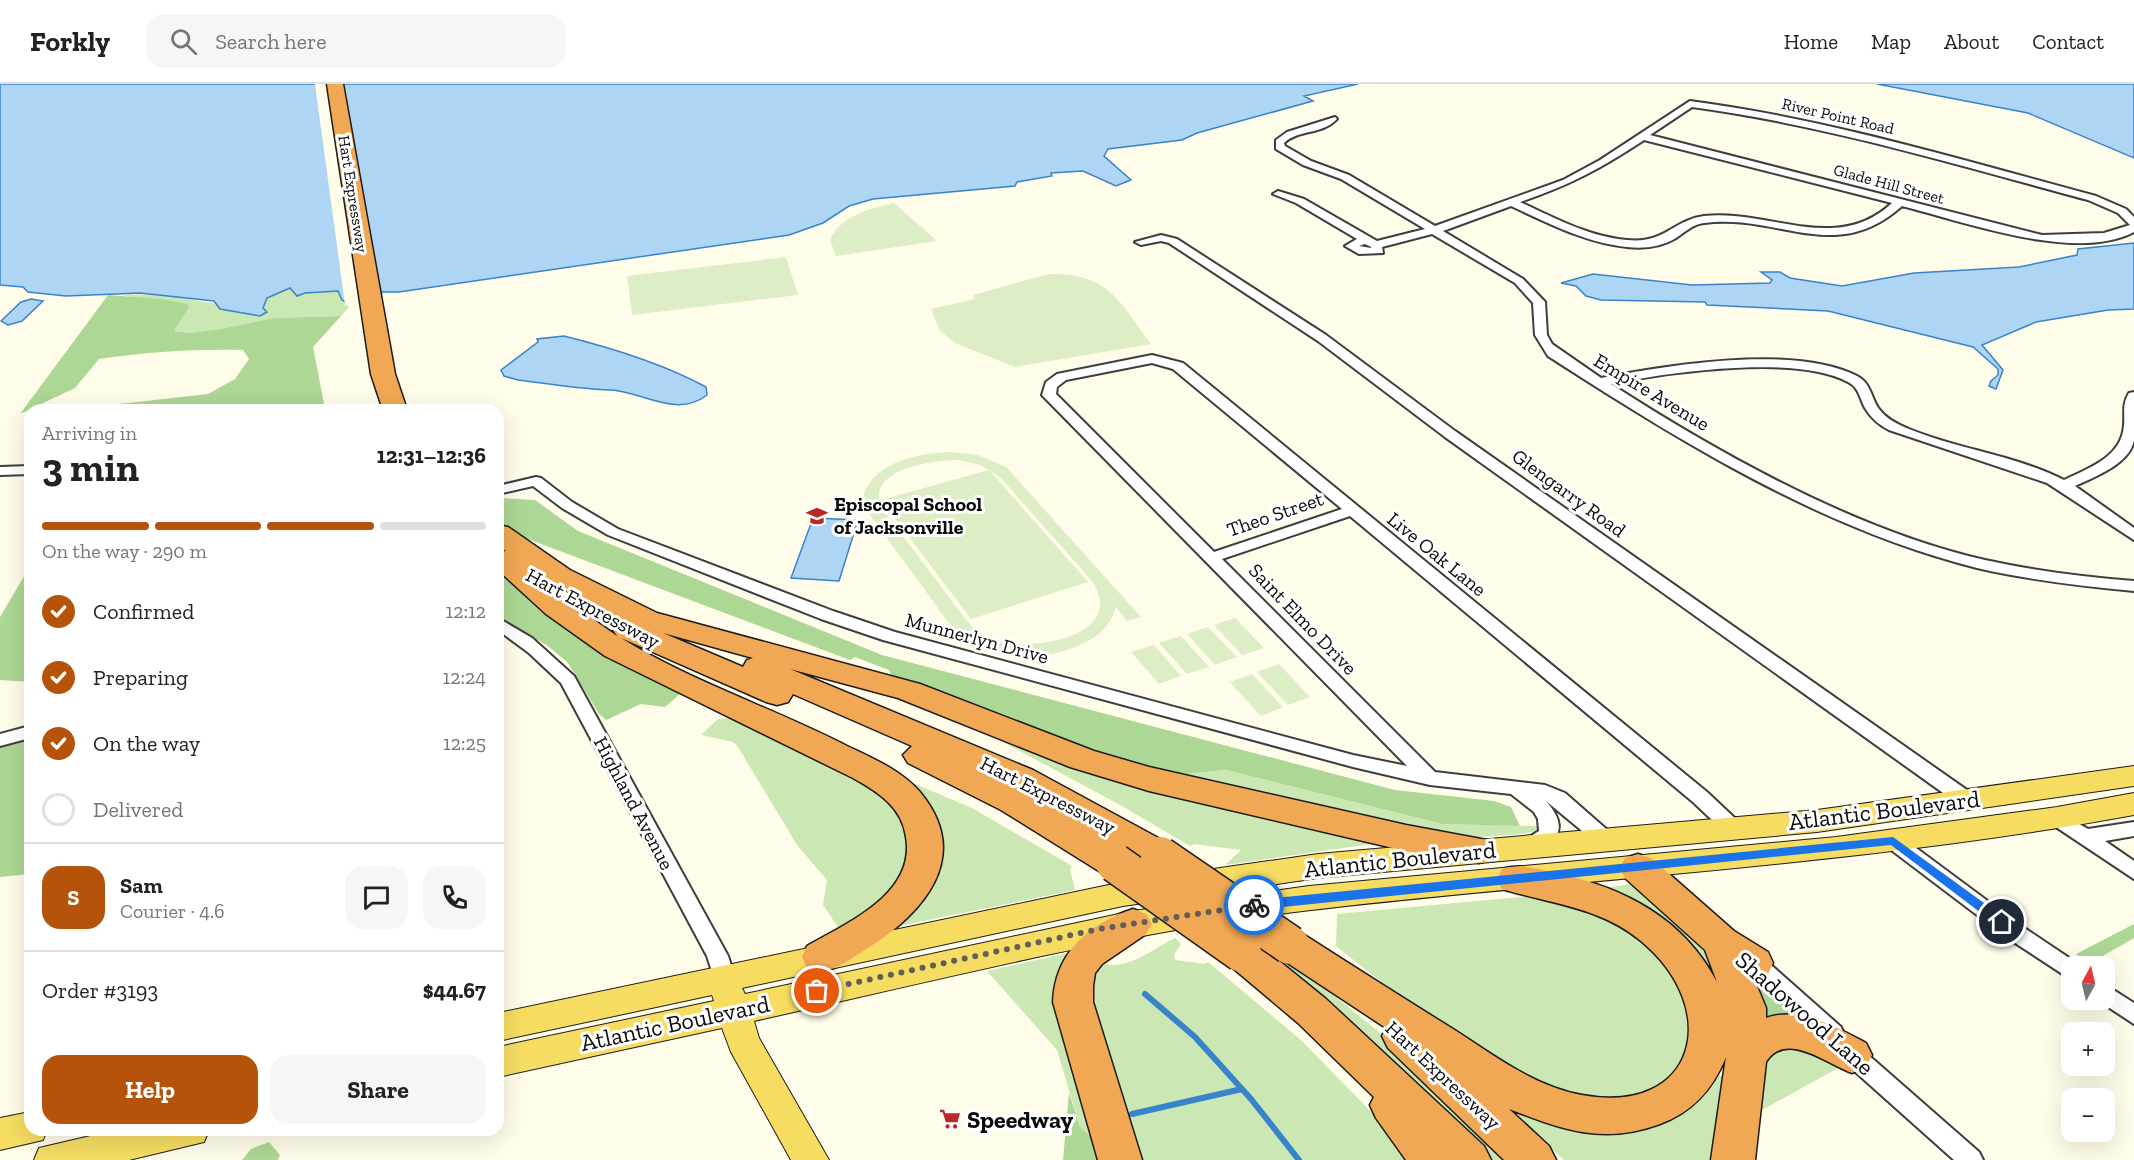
<!DOCTYPE html>
<meta charset="utf-8">
<style>
body{margin:0;font-family:"Zilla Slab",serif;background:#f6f6f6;color:#222;height:100vh;display:flex;flex-direction:column;font-size:22px;white-space:nowrap}
*{box-sizing:border-box;margin:0}
p{font-size:20px;color:#767676}
.icon{flex:none;width:33px;height:33px;fill:none;stroke:currentColor;stroke-width:2;stroke-linecap:round;stroke-linejoin:round}
.map{position:relative;flex:1;overflow:hidden}
.side{position:absolute;left:24px;top:320px;width:480px;height:732px;display:flex;flex-direction:column;background:#fff;border-radius:18px;box-shadow:0 6px 24px #0002}
.side>*{flex:none}
.needle{width:39px;rotate:8deg}
.tools{position:absolute;left:2061px;top:872px;display:grid;gap:12px}
.tools a{display:grid;place-items:center;width:54px;height:54px;border-radius:12px;background:#fff;box-shadow:0 6px 24px #0002;font-size:30px}
.pin{position:absolute;display:grid;place-items:center;width:51px;height:51px;color:#fff;margin:-26px;border:3px solid #fff;border-radius:50%;box-shadow:0 2px 6px #0007}
.courier{position:absolute;display:grid;place-items:center;width:60px;height:60px;margin:-30px;border:4px solid #1a73e8;border-radius:50%;background:#fff;color:#222;box-shadow:0 2px 8px #0007}
.summary em{font-style:normal;font-weight:700}
.summary div{display:flex;flex-direction:column-reverse}
.summary{display:flex;align-items:center;justify-content:space-between;height:102px;padding:0 18px}
h1{font-size:39px;font-weight:700;line-height:45px}
.bar{display:grid;grid-template-columns:repeat(4,1fr);gap:9px 6px;align-content:center;height:72px;padding:0 18px}
.bar i{height:8px;border-radius:4px;background:#e0e0e0}
.bar .selected{background:#b45309}
.bar p{grid-column:span 4}
.line{display:flex;align-items:center;gap:15px;padding:0 18px;border-top:2px solid #e0e0e0}
.line div{flex:1}
.round{display:grid;place-items:center;flex:none;width:63px;height:63px;border-radius:18px;background:#f6f6f6}
ol{padding:0 18px;list-style:none}
li{display:flex;align-items:center;gap:18px;height:66px}
li p{margin-inline-start:auto}
li .icon{padding:6px;border-radius:50%;background:#b45309;color:#fff;stroke-width:4}
li:last-child{color:#767676}
li i{width:33px;height:33px;border:3px solid #e0e0e0;border-radius:50%}
.action{display:flex;gap:12px;margin-top:auto;padding:12px 18px}
.action a{flex:1;height:69px;border-radius:18px;background:#b45309;color:#fff;font-size:24px;font-weight:700;line-height:69px;text-align:center}
.action a+a{background:#f6f6f6;color:#222}
header{display:flex;align-items:center;gap:36px;box-sizing:border-box;height:84px;padding:0 30px;background:#fff;border-bottom:2px solid #e0e0e0}
header strong{font-size:28px}
nav{display:flex;gap:33px;margin-inline-start:auto;font-size:21px}
.search{width:420px;height:54px;background:#f6f6f6;display:flex;align-items:center;gap:15px;box-sizing:border-box;padding:0 21px;border-radius:18px;color:#767676;font-size:22px}
.map>svg:first-child{display:block}
.green{fill:#cbe7b4}
.forest{fill:#add794}
.pitch{fill:#ddeec6;fill-rule:evenodd}
.water{fill:#afd5f4;stroke:#3884ca;stroke-width:1.5}
.pier{fill:#fffce9}
.lines{fill:none;stroke-linecap:round;stroke-linejoin:round}
.stream{stroke:#3884ca;stroke-width:6}
.minor-casing{stroke:#3e3e3e;stroke-width:4}
.primary-casing{stroke:#1c1c1c;stroke-width:2}
.motorway-casing{stroke:#1c1c1c;stroke-width:3}
.minor{fill:#fff;fill-rule:evenodd}
.primary{fill:#f6dd62;fill-rule:evenodd}
.motorway{fill:#f1a854;fill-rule:evenodd}
.motorway-bridge-casing{stroke:#1c1c1c;stroke-width:41;stroke-linecap:butt}
.motorway-bridge{stroke:#f1a854;stroke-width:38}
.route{fill:#1a73e8}
.done{stroke:#605f59;stroke-width:6;stroke-dasharray:0 10.8}
.labels{text-anchor:middle;dominant-baseline:central;stroke-width:6;stroke-linejoin:round;paint-order:stroke}
.far-street-label{font-size:16px;fill:#0b0b0b;stroke:#fff}
.street-label{font-size:20px;fill:#0b0b0b;stroke:#fff}
.poi-label{font-size:20px;font-weight:bold;fill:#0b0b0b;stroke:#fff;text-anchor:start}
.near-street-label{font-size:24px;fill:#0b0b0b;stroke:#fff}
.near-poi-label{font-size:24px;font-weight:bold;fill:#0b0b0b;stroke:#fff;text-anchor:start}
</style>
<header>
<strong>Forkly</strong>
<div class="search"><svg class="icon" aria-label="search" viewBox="0 0 24 24"><circle cx="10" cy="10" r="6"/><path d="M15 15l6 6"/></svg>Search here</div>
<nav><a>Home</a><a>Map</a><a>About</a><a>Contact</a></nav>
</header>
<div class="map">
<svg width="2134" height="1076" viewBox="0 0 2134 1076">
<rect width="100%" height="100%" fill="#fffce9"/>
<path class="green" d="M292,204L297,212L305,209L339,207L342,216L351,221L341,232L274,234L220,245L189,249L174,247L188,223L121,211L163,210L204,218L263,224L267,214Z
M742,633L885,705L914,744L905,802L842,849L823,821L827,796L797,761L738,663L733,658L701,651L718,635Z
M991,644L1378,759L1225,781L1241,766L1194,760L1190,762L1122,722L986,649Z
M1115,679L1186,690L1226,686L1442,740L1541,742L1536,747L1523,750L1451,755Z
M891,690L972,724L1072,782L1070,785L1075,806L894,843L923,800Z
M1632,800L1645,812H1650L1701,860L1718,884L1725,967L1719,991L1728,995L1711,1076H1564L1478,998L1646,1034L1719,935L1604,804Z
M1532,812L1602,828L1673,873L1699,962L1660,1010L1584,1021L1471,969L1336,862L1337,830Z
M1175,854L1181,860L1174,871L1175,876L1205,880L1208,878L1302,957L1418,1076H1131L1083,900L1101,880C1130,886 1150,866 1175,854Z
M1275,863L1386,954L1517,1076H1488L1266,870Z
M1064,870L1075,871L1105,1066L1080,1043L1057,966L987,887Z
M1787,956L1849,978L1762,1026L1754,1023L1759,980Z"/>
<path class="forest" d="M108,211L162,215L187,220L189,223L174,247L189,249L220,245L274,234L341,232L313,263L325,325H75L208,310L235,295L249,275L243,266C194,265 147,268 99,275L75,304L20,330Z
M500,414L535,416L578,447L882,571L1395,706L1494,717L1511,723L1520,742L1442,740L1226,686L1186,690L1115,679L892,593L889,586L855,573L850,576L520,452L498,437Z
M30,482V598L0,596V533Z
M498,484L636,583L637,589L681,609L665,623L641,620L606,636L599,630L568,579L548,562L498,532Z
M30,656V790L0,793V664Z
M2134,840V854L2089,880L2076,870Z
M1747,883L1824,949L1763,941L1758,904Z
M1069,1009L1080,1043L1105,1066L1111,1076H1063Z
M269,1058L280,1071L278,1076H242L251,1065Z"/>
<path class="pitch" d="M894,119L937,157L836,172L830,156C841,131 870,125 894,119Z
M786,173L798,211L632,231L627,192Z
M1049,190C1109,189 1119,217 1151,260L1015,283L955,259L940,247L931,225L975,215L973,211Z
M951,368L978,371L1006,383L1141,533L1127,537L1116,523C1109,548 1090,558 1067,566C1034,577 990,574 962,552C947,540 936,521 925,506C902,475 880,444 857,414L863,412C874,377 920,369 951,368ZM958,376L980,381L1000,393L1092,497C1129,553 1029,569 993,556C983,552 974,545 967,537L882,424C864,385 934,376 958,376Z
M989,386L1088,498L971,535L881,416Z
M1235,534L1264,564L1242,571L1214,541Z
M1208,543L1237,573L1215,581L1187,550Z
M1181,552L1209,583L1187,590L1159,559Z
M1154,561L1181,592L1159,600L1131,568Z
M1279,580L1310,613L1288,621L1257,588Z
M1252,590L1283,623L1261,632L1230,598Z"/>
<path class="water" d="M0,0H1358L1304,12L1313,17L1197,49L1182,56L1108,65L1104,72L1131,96L1116,102L1083,87L1051,89L1052,92L1017,98L1015,102L873,115L849,122L823,139L789,151L399,208H383L351,221L342,216L338,207L305,209L297,212L290,204L267,214L263,224L267,228L260,232L220,225L214,217L140,209L66,212L28,208L23,203L0,201Z
M1877,0H2134V74L2028,29Z
M2134,159V225L2108,226L2036,238L1982,261L2003,286L1996,305L1989,302L1991,297L1998,291V285L1973,263L1828,227L1707,221L1705,218L1601,216L1586,212L1576,202L1561,199L1593,190L1692,201L1770,199L1772,196L1761,188H1780L1790,194L1842,202L1914,189L2019,183L2077,171L2078,165Z
M31,215L43,217L22,237L8,241L1,237L21,218Z
M564,252C612,264 662,279 706,303L707,311C676,335 642,307 610,306C580,305 549,300 518,296L504,292L501,286L538,258L537,255Z
M813,434L858,436L839,497L791,494Z"/>
<path class="pier" d="M315,0H341L369,219L352,224L345,221Z"/>
<g class="lines">
<path class="stream" d="M1145,910L1195,953L1251,1015L1299,1076
M1132,1030L1242,1005"/>
<defs>
<path id="minor" d="M1690,17C1828,35 1962,76 2096,112L2126,125L2134,133V148C2076,179 1962,137 1902,122C1835,182 1779,129 1704,139C1693,140 1685,148 1676,154C1661,163 1644,165 1627,163C1586,159 1548,139 1511,122L1443,147L1523,195L1545,218L1547,251L1552,260L1601,294C1668,281 1795,260 1857,292C1871,299 1871,314 1879,325C1886,335 1899,341 1909,345C1960,366 2015,371 2064,396C2089,384 2122,373 2124,341C2125,329 2122,320 2129,309L2134,308C2134,323 2134,341 2134,356C2130,380 2094,393 2075,402L2134,444V456L2047,399L1889,346C1879,341 1871,334 1865,324C1860,315 1859,303 1848,298C1797,270 1668,288 1611,300C1721,371 1857,447 1985,476C2035,487 2083,493 2134,497V507C2081,502 2029,496 1977,484C1822,445 1681,358 1548,272L1535,251L1533,219L1515,199L1432,150L1382,163L1383,169L1359,170L1345,162L1357,155L1296,119L1273,110L1278,107L1304,115L1377,157L1425,145L1341,95L1303,81L1276,65V56L1287,48L1335,33L1337,35C1322,51 1299,45 1284,59L1285,62L1311,77L1349,91L1435,142L1563,96L1600,76ZM1692,23C1826,41 1957,81 2088,116L2118,129L2130,141L2104,149L2042,151L1650,51ZM1644,56L1892,119C1836,171 1771,125 1704,132C1673,136 1665,160 1627,156C1589,153 1555,134 1520,118C1570,101 1600,85 1644,56ZM1365,160L1371,163V164L1359,162Z
M1161,151L1177,155L1326,251L1455,347L1974,711L1976,716L1974,721H1960L1445,353L1318,257L1169,159L1161,157L1141,161L1135,158Z
M1152,271L1183,279L1707,708L1741,740L1744,745L1741,750L1734,752L1727,750L1693,718L1350,432L1222,475L1435,688L1545,701L1565,709L1613,751L1616,756L1613,761L1606,763L1599,761L1546,717C1560,733 1566,749 1546,762C1538,767 1533,770 1523,767L1520,762L1523,757L1539,747L1538,735L1534,728L1511,710L1430,701L1353,683L883,556L821,535L608,451L562,424L533,402L498,410V402L536,393L541,394L572,418L618,445L833,527L895,548L1353,671L1407,682L1042,311L1046,298L1057,290ZM1152,279L1173,285L1342,425L1214,468L1056,310L1057,303L1066,296Z
M30,382V390L0,391V383Z
M498,534L532,554L574,592L728,872L735,894L732,900L724,903L716,900L707,872L561,599L529,569L498,546Z
M30,642V654L0,662V650Z
M2057,727L2088,745L2134,738V752L2105,757L2134,777V795L2050,739L2047,734L2050,729Z
M1893,750L1900,752L2020,841L2081,882H2072V893L2064,891L2006,853L1886,762L1883,757L1886,752Z
M1754,870L1762,873L1841,943L1844,950L1841,957L1833,959L1825,957L1746,885L1743,879L1746,873Z
M2104,900L2134,919V940L2096,915H2104Z
M1850,959L1858,962L1979,1068L1983,1076H1954L1842,976L1839,969L1842,962Z"/>
<path id="primary" d="M2134,682V702L1817,748L1318,794L1123,822L742,904L745,910L1133,827L1309,802L1836,753L2057,723L2134,709V731C1862,781 1586,794 1311,826C1123,848 938,896 754,937L759,954L829,1076H791L731,968L722,944L498,993V963L714,917L712,911L498,957V929L1123,798L1318,770L1817,726Z
M30,1028V1046H47L43,1056L0,1066V1034Z
M116,1046H209L204,1058L129,1076H34L39,1064Z"/>
<path id="motorway" d="M327,0H343L395,290L407,326H383L371,290Z
M498,441L508,443L570,486L657,529L920,600L1094,667L1149,683L1406,741L1492,757L1497,766L1492,775L1479,779L1406,767L1149,707L1070,683L898,614L790,585L1033,686L1173,762L1178,772L1173,782L1160,786L1129,771L1133,779L1128,789L1115,793L1102,789L1001,726L908,679L903,671L912,662L793,610L788,618L777,621L766,618L621,554C692,598 773,624 847,662C872,674 901,686 920,708C974,773 923,830 865,866C845,878 831,892 807,884L802,873L807,862C847,839 916,810 906,753C902,723 878,708 853,694L605,572L546,530L498,486V468L506,467L498,462ZM527,482L550,498L625,537L617,539L613,546L617,552L567,517ZM663,549L753,574L747,576L743,583Z
M1638,770L1651,774L1734,847L1768,868L1773,879L1768,890L1754,895L1766,924V934C1800,922 1836,943 1866,959L1872,971L1866,983L1852,989C1827,980 1786,946 1766,978L1755,1076H1711L1726,973C1713,1005 1693,1028 1660,1040C1603,1061 1563,1046 1509,1025L1549,1062L1556,1076H1504L1388,964L1382,952L1386,944L1277,872L1271,861L1277,850L1290,846L1303,850C1353,882 1403,914 1453,945C1494,971 1533,1002 1582,1011C1697,1032 1723,925 1641,857C1600,823 1551,820 1502,805L1497,795L1502,785C1520,779 1537,785 1556,789C1625,804 1683,834 1717,898L1705,866L1625,794L1620,784L1625,774Z
M1133,825L1146,830L1152,840L1146,850L1102,880L1095,889L1093,902V918L1142,1076H1098L1053,918C1055,869 1088,840 1133,825Z
M1242,854L1256,858L1326,915L1484,1062L1491,1076H1406L1376,1034L1370,1021L1374,1013L1298,939L1228,880L1223,869L1228,858Z"/>
</defs>
<use href="#minor" class="minor-casing"/>
<use href="#primary" class="primary-casing"/>
<use href="#motorway" class="motorway-casing"/>
<use href="#minor" class="minor"/>
<use href="#primary" class="primary"/>
<use href="#motorway" class="motorway"/>
<defs>
<path id="motorway-bridge" d="M1160,772L1290,861
M1115,779L1242,869"/>
</defs>
<use href="#motorway-bridge" class="motorway-bridge-casing"/>
<use href="#motorway-bridge" class="motorway-bridge"/>
</g>
<path class="route" d="M1893,753L2006,835V841H1997L1891,761L1254,826L1248,821L1254,816Z"/>
<g class="lines">
<path class="done" d="M817,907L1099,845L1254,821"/>
</g>
<defs>
<symbol id="school-bare" viewBox="-9 -9 18 18"><path d="M0-5L7-2L0 1L-7-2ZM-4 1L0 2.5L4 1V4Q0 6-4 4Z" fill="#b72b27" stroke="#fff" stroke-width="2.5" paint-order="stroke"/></symbol>
<symbol id="supermarket-bare" viewBox="-9 -9 18 18"><path d="M-6-5.5h2.5l.6 2H6L4.5 2H-2.5L-4.4-4H-6ZM-1.5 3.2a1.3 1.3 0 1 0 .1 0ZM3 3.2a1.3 1.3 0 1 0 .1 0Z" fill="#b72b27" stroke="#fff" stroke-width="2.5" paint-order="stroke"/></symbol>
</defs>
<g fill-rule="evenodd">
<use href="#school-bare" x="802" y="417" width="30" height="30"/>
<use href="#supermarket-bare" x="935" y="1020" width="30" height="30"/>
</g>
<g class="labels">
<g class="far-street-label">
<text transform="translate(1838 32) rotate(13)">River Point Road</text>
<text transform="translate(1889 100) rotate(15)">Glade Hill Street</text>
<text transform="translate(353 110) rotate(81)">Hart Expressway</text>
</g>
<g class="street-label">
<text transform="translate(1652 308) rotate(31)">Empire Avenue</text>
<text transform="translate(1569 409) rotate(36)">Glengarry Road</text>
<text transform="translate(1275 430) rotate(-19)">Theo Street</text>
<text transform="translate(1437 470) rotate(39)">Live Oak Lane</text>
<text transform="translate(593 524) rotate(28)">Hart Expressway</text>
<text transform="translate(1303 535) rotate(46)">Saint Elmo Drive</text>
<text transform="translate(977 554) rotate(15)">Munnerlyn Drive</text>
<text transform="translate(1048 711) rotate(27)">Hart Expressway</text>
<text transform="translate(634 719) rotate(62)">Highland Avenue</text>
<text transform="translate(1443 991) rotate(43)">Hart Expressway</text>
</g>
<g class="poi-label">
<text x="834" y="420">Episcopal School<tspan x="834" dy="23">of Jacksonville</tspan></text>
</g>
<g class="near-street-label">
<text transform="translate(1884 726) rotate(-7)">Atlantic Boulevard</text>
<text transform="translate(1400 775) rotate(-6)">Atlantic Boulevard</text>
<text transform="translate(1805 929) rotate(41)">Shadowood Lane</text>
<text transform="translate(675 939) rotate(-12)">Atlantic Boulevard</text>
</g>
<g class="near-poi-label">
<text x="967" y="1035">Speedway</text>
</g>
</g>
</svg>
<div class="tools">
<a><svg class="needle" viewBox="-14 -14 28 28"><path d="M0-13l5 13h-10z" fill="#e53935"/><path d="M0 13l5-13h-10z" fill="#767676"/></svg></a>
<a>+</a>
<a>−</a>
</div>
<div class="pin" style="left:817px;top:907px;background:#ea580c"><svg class="icon" aria-label="bag" viewBox="0 0 24 24"><path d="M5 8h14l-1 12H6zM9 8a3 3 0 0 1 6 0"/></svg></div>
<div class="pin" style="left:2002px;top:838px;background:#1f2937"><svg class="icon" aria-label="home" viewBox="0 0 24 24"><path d="M3 11l9-7 9 7M6 9v11h12V9"/></svg></div>
<div class="courier" style="left:1254px;top:821px"><svg class="icon" aria-label="bike" viewBox="0 0 24 24"><circle cx="6" cy="16" r="4"/><circle cx="18" cy="16" r="4"/><path d="M6 16l4-8h5l3 8M10 8l3 8H6M13 5h3"/></svg></div>
<section class="side">
<div class="summary"><div><h1>3 min</h1><p>Arriving in</p></div><em>12:31–12:36</em></div>
<div class="bar"><i class="selected"></i><i class="selected"></i><i class="selected"></i><i></i><p>On the way · 290 m</p></div>
<ol>
<li><svg class="icon" aria-label="check" viewBox="0 0 24 24"><path d="M5 12l5 5 9-10"/></svg>Confirmed<p>12:12</p></li>
<li><svg class="icon" aria-label="check" viewBox="0 0 24 24"><path d="M5 12l5 5 9-10"/></svg>Preparing<p>12:24</p></li>
<li><svg class="icon" aria-label="check" viewBox="0 0 24 24"><path d="M5 12l5 5 9-10"/></svg>On the way<p>12:25</p></li>
<li><i></i>Delivered</li>
</ol>
<div class="line" style="height:108px"><b class="round" style="background:#b45309;color:#fff">S</b><div><b>Sam</b><p>Courier · 4.6</p></div><a class="round"><svg class="icon" aria-label="chat" viewBox="0 0 24 24"><path d="M4 5h16v11H9l-5 4z"/></svg></a><a class="round"><svg class="icon" aria-label="phone" viewBox="0 0 24 24"><path d="M5 4h4l2 5-3 2q2 4 5 5l2-3 5 2v4C11 20 4 13 5 4z"/></svg></a></div>
<div class="line" style="height:78px"><div>Order #3193</div><b>$44.67</b></div>
<div class="action"><a>Help</a><a>Share</a></div>
</section>
</div>
